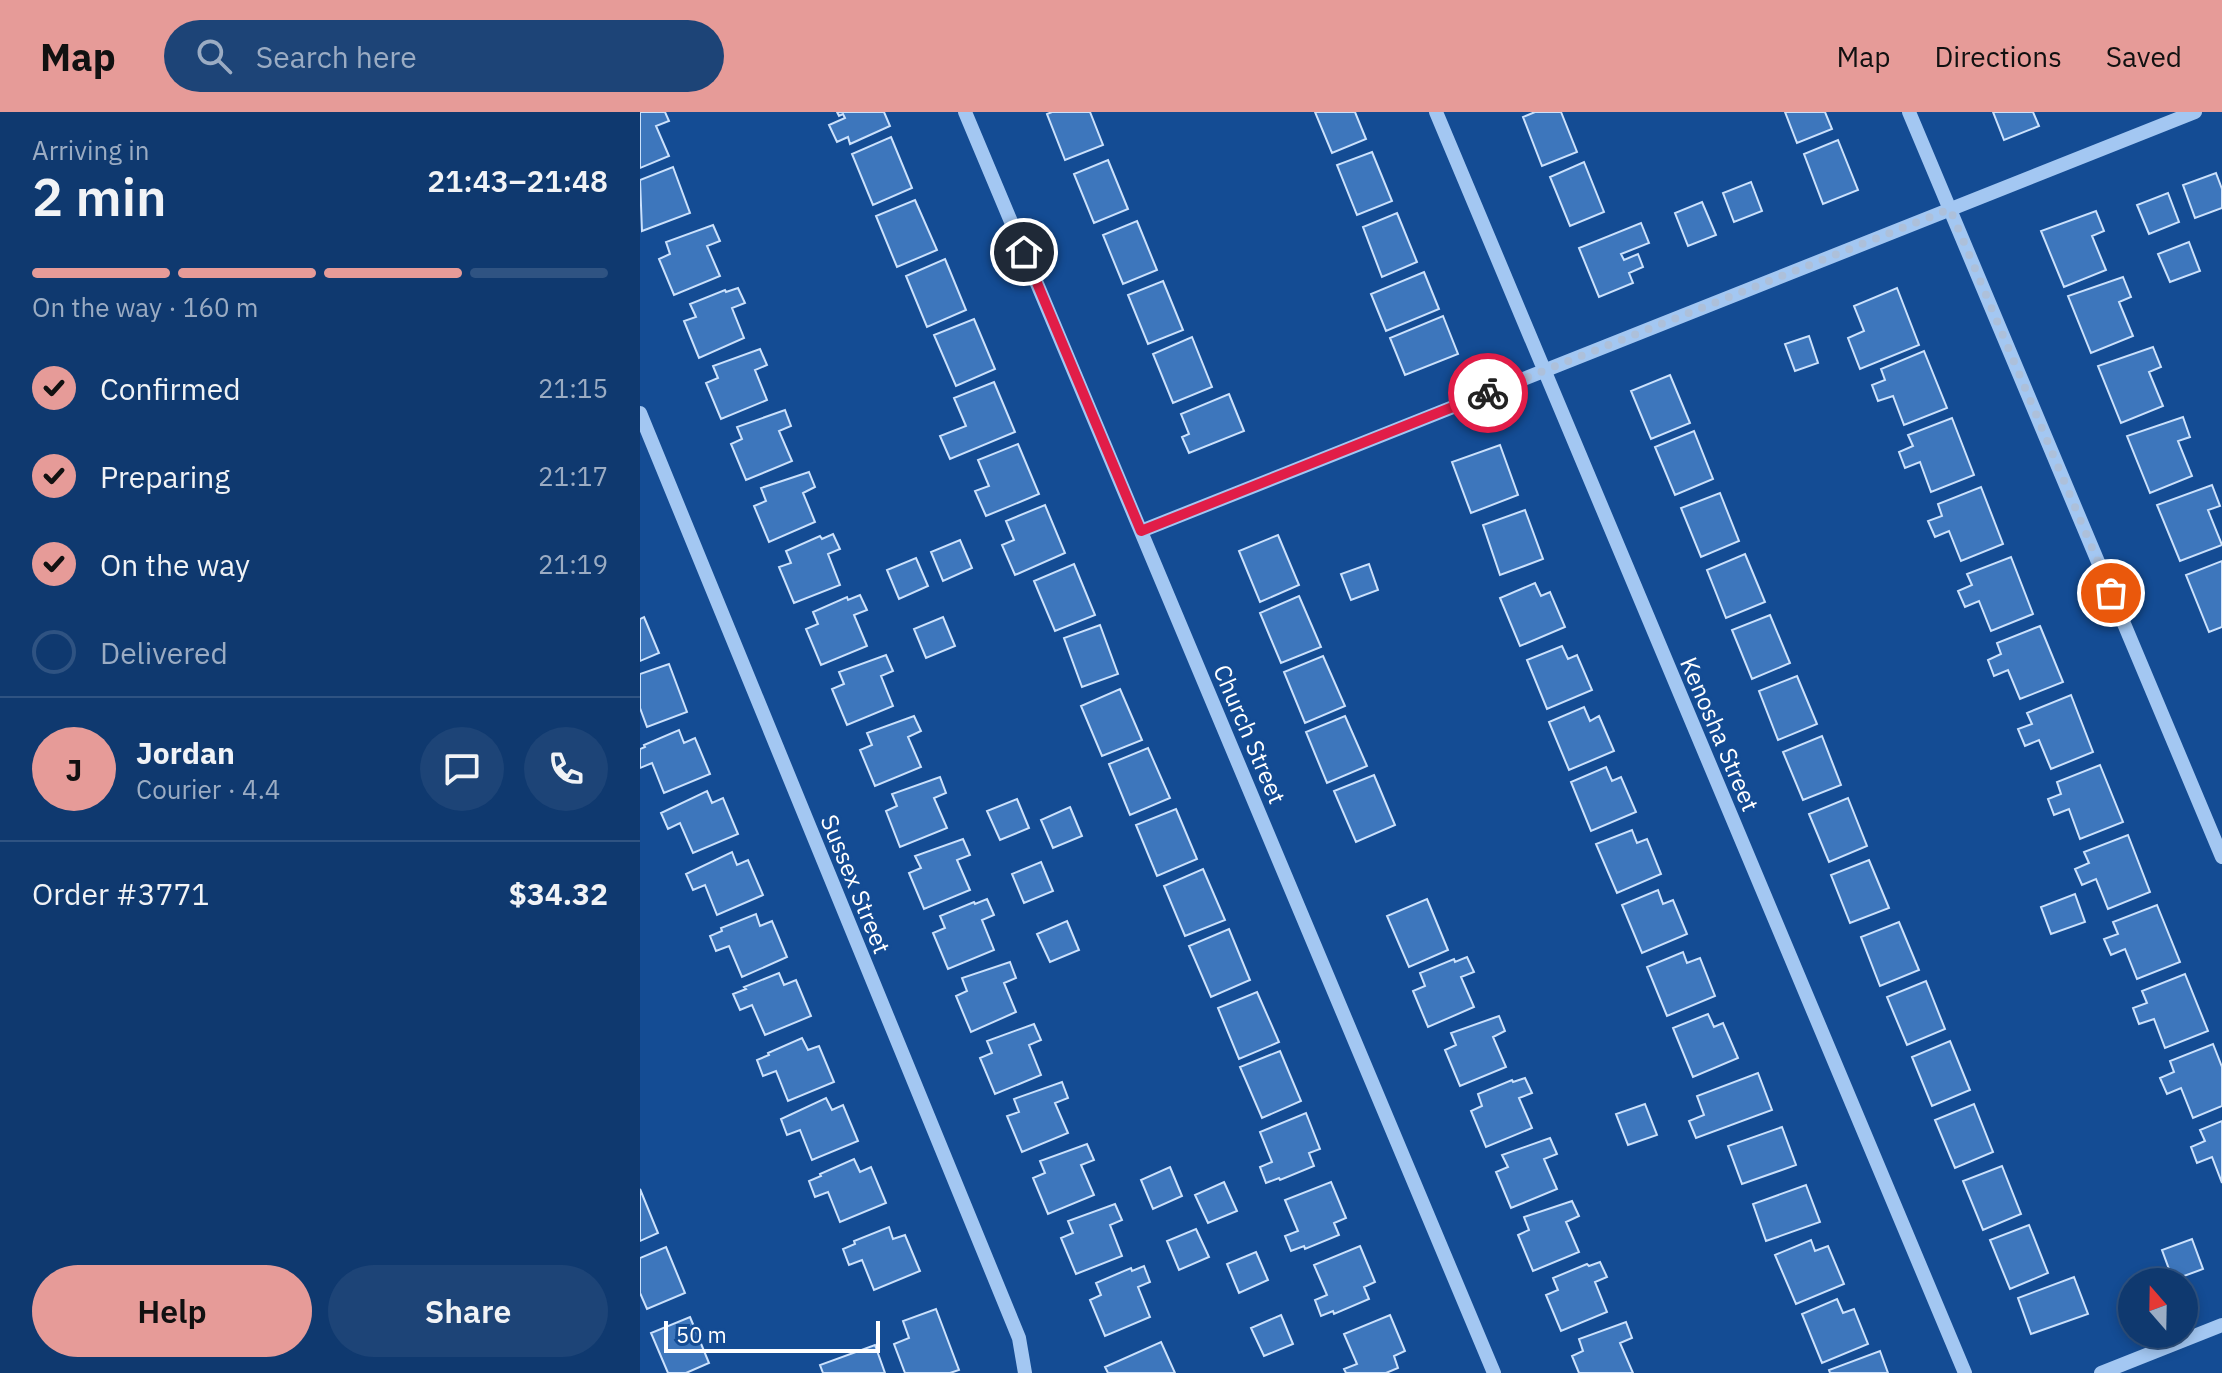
<!DOCTYPE html>
<meta charset="utf-8">
<style>
body{margin:0;font-family:"IBM Plex Sans",sans-serif;background:#1d4477;color:#f1f3f6;height:100vh;display:flex;flex-direction:column;font-size:30px;white-space:nowrap}
*{box-sizing:border-box;margin:0}
p{font-size:26px;color:#9bacc3}
.icon{flex:none;width:44px;height:44px;fill:none;stroke:currentColor;stroke-width:2;stroke-linecap:round;stroke-linejoin:round}
.map{position:relative;flex:1;overflow:hidden}
.drawer{display:flex;flex-direction:column;background:#0f396f;width:640px}
.drawer>*{flex:none}
.needle{width:52px;rotate:340deg}
.controls{position:absolute;left:1478px;top:1156px;display:grid;gap:16px}
.controls a{display:grid;place-items:center;width:80px;height:80px;border-radius:50%;background:#0f396f;box-shadow:0 4px 12px #0003,0 0 0 2px #2f5382;font-size:40px}
.scale{position:absolute;left:24px;bottom:20px;width:216px;box-sizing:border-box;padding-left:8px;border:4px solid #fff;border-top:0;font-size:22px;line-height:28px;white-space:nowrap;color:#fff;-webkit-text-stroke:6px #144c94;paint-order:stroke}
.pin{position:absolute;display:grid;place-items:center;width:68px;height:68px;color:#fff;margin:-34px;border:4px solid #fff;border-radius:50%;box-shadow:0 2px 8px #0007}
.courier{position:absolute;display:grid;place-items:center;width:80px;height:80px;margin:-40px;border:6px solid #e11d48;border-radius:50%;background:#fff;color:#222;box-shadow:0 2px 10px #0007}
.overview em{font-style:normal;font-weight:600}
.overview div{display:flex;flex-direction:column-reverse}
.overview{display:flex;align-items:center;justify-content:space-between;height:136px;padding:0 32px}
h1{font-size:52px;font-weight:600;line-height:60px}
.bar{display:grid;grid-template-columns:repeat(4,1fr);gap:12px 8px;align-content:center;height:96px;padding:0 32px}
.bar i{height:10px;border-radius:6px;background:#2f5382}
.bar .current{background:#e69b98}
.bar p{grid-column:span 4}
.line{display:flex;align-items:center;gap:20px;padding:0 32px;border-top:2px solid #2f5382}
.line div{flex:1}
.round{display:grid;place-items:center;flex:none;width:84px;height:84px;border-radius:42px;background:#1d4477}
ol{padding:0 32px;list-style:none}
li{display:flex;align-items:center;gap:24px;height:88px}
li p{margin-inline-start:auto}
li .icon{padding:8px;border-radius:50%;background:#e69b98;color:#111;stroke-width:4}
li:last-child{color:#9bacc3}
li i{width:44px;height:44px;border:4px solid #2f5382;border-radius:50%}
.cta{display:flex;gap:16px;margin-top:auto;padding:16px 32px}
.cta a{flex:1;height:92px;border-radius:48px;background:#e69b98;color:#111;font-size:32px;font-weight:600;line-height:92px;text-align:center}
.cta a+a{background:#1d4477;color:#f1f3f6}
header{display:flex;align-items:center;gap:48px;box-sizing:border-box;height:112px;padding:0 40px;background:#e69b98;color:#111}
header strong{font-size:38px}
nav{display:flex;gap:44px;margin-inline-start:auto;font-size:28px}
.search{width:560px;height:72px;background:#1d4477;display:flex;align-items:center;gap:20px;box-sizing:border-box;padding:0 28px;border-radius:44px;color:#9bacc3;font-size:30px}
main{display:flex;flex:1;min-height:0}
.map>svg:first-child{display:block}
.building{fill:#3d76bc;stroke:#cbe1fc;stroke-width:2}
.lines{fill:none;stroke-linecap:round;stroke-linejoin:round}
.minor{stroke:#a3c7f2;stroke-width:14}
.done{stroke:#adc0da;stroke-width:8;stroke-dasharray:0 14.4}
.route{stroke:#e11d48;stroke-width:10}
.labels{text-anchor:middle;dominant-baseline:central;stroke-width:6;stroke-linejoin:round;paint-order:stroke}
.street-label{font-size:24px;fill:#fff;stroke:#144c94}
</style>
<header>
<strong>Map</strong>
<div class="search"><svg class="icon" aria-label="search" viewBox="0 0 24 24"><circle cx="10" cy="10" r="6"/><path d="M15 15l6 6"/></svg>Search here</div>
<nav><a>Map</a><a>Directions</a><a>Saved</a></nav>
</header>
<main>
<section class="drawer">
<div class="overview"><div><h1>2 min</h1><p>Arriving in</p></div><em>21:43–21:48</em></div>
<div class="bar"><i class="current"></i><i class="current"></i><i class="current"></i><i></i><p>On the way · 160 m</p></div>
<ol>
<li><svg class="icon" aria-label="check" viewBox="0 0 24 24"><path d="M5 12l5 5 9-10"/></svg>Confirmed<p>21:15</p></li>
<li><svg class="icon" aria-label="check" viewBox="0 0 24 24"><path d="M5 12l5 5 9-10"/></svg>Preparing<p>21:17</p></li>
<li><svg class="icon" aria-label="check" viewBox="0 0 24 24"><path d="M5 12l5 5 9-10"/></svg>On the way<p>21:19</p></li>
<li><i></i>Delivered</li>
</ol>
<div class="line" style="height:144px"><b class="round" style="background:#e69b98;color:#111">J</b><div><b>Jordan</b><p>Courier · 4.4</p></div><a class="round"><svg class="icon" aria-label="chat" viewBox="0 0 24 24"><path d="M4 5h16v11H9l-5 4z"/></svg></a><a class="round"><svg class="icon" aria-label="phone" viewBox="0 0 24 24"><path d="M5 4h4l2 5-3 2q2 4 5 5l2-3 5 2v4C11 20 4 13 5 4z"/></svg></a></div>
<div class="line" style="height:104px"><div>Order #3771</div><b>$34.32</b></div>
<div class="cta"><a>Help</a><a>Share</a></div>
</section>
<div class="map">
<svg width="1582" height="1261" viewBox="0 0 1582 1261">
<rect width="100%" height="100%" fill="#144c94"/>
<path class="building" d="M0,0H25L29,9L16,14L29,44L0,56Z
M197,0H244L250,14L210,32L208,25L197,30L189,13L205,6L203,2L199,4Z
M412,0H450L463,33L425,48L407,2Z
M675,0H715L726,27L692,41Z
M895,0H921L937,40L902,54L883,5Z
M1145,0H1185L1192,17L1157,31Z
M1353,0H1393L1399,14L1364,28Z
M251,25L272,76L233,93L212,42Z
M1198,28L1218,78L1183,92L1164,42Z
M732,40L752,89L717,103L697,53Z
M468,48L488,97L454,111L434,62Z
M944,50L964,100L930,114L910,65Z
M33,55L50,101L2,119L0,68Z
M1576,61L1582,77V96L1555,106L1543,73Z
M1111,70L1122,99L1094,110L1083,81Z
M1528,81L1539,110L1509,122L1497,93Z
M275,88L297,138L257,155L236,104Z
M1062,90L1076,123L1048,134L1035,101Z
M1456,99L1464,119L1452,124L1466,158L1424,175L1401,119Z
M757,101L777,150L742,165L723,115Z
M497,109L517,158L483,172L463,123Z
M1001,111L1009,131L981,142L984,148L998,142L1003,155L989,161L993,171L959,185L939,136Z
M73,113L80,129L67,134L80,164L34,183L19,147L30,142L26,130Z
M1549,130L1560,159L1530,170L1518,142Z
M305,147L326,198L287,215L266,164Z
M784,160L799,197L746,219L731,182Z
M1483,165L1491,185L1479,190L1493,224L1451,241L1428,184Z
M523,169L543,218L508,232L488,183Z
M98,176L105,191L92,196L104,226L59,246L44,209L56,205L50,192L85,178L86,180Z
M1257,176L1279,233L1220,257L1208,226L1224,219L1214,194Z
M803,204L818,242L765,263L750,226Z
M334,207L355,257L316,274L294,223Z
M1169,224L1178,251L1155,259L1145,232Z
M552,225L572,275L533,291L513,242Z
M1513,235L1521,255L1509,260L1523,294L1481,311L1458,254Z
M120,237L127,253L115,258L127,288L81,307L66,271L78,266L73,254Z
M1284,239L1307,296L1264,313L1253,284L1238,289L1232,273L1245,268L1241,257Z
M1030,263L1050,311L1011,327L991,279Z
M354,270L375,320L310,347L300,324L326,314L314,286Z
M589,282L604,319L549,341L542,325L549,322L541,302Z
M145,298L151,314L139,319L152,349L106,368L91,332L102,327L97,315Z
M1543,305L1550,325L1538,329L1552,364L1510,381L1487,324Z
M1312,306L1334,363L1291,380L1280,350L1265,356L1259,340L1273,334L1268,323Z
M1054,319L1073,367L1035,383L1015,335Z
M378,332L399,382L346,404L335,379L349,374L338,348Z
M860,333L878,383L831,401L812,350Z
M169,360L175,375L163,381L175,410L129,430L114,394L126,389L121,376Z
M1572,373L1580,394L1568,398L1582,433L1540,449L1517,393Z
M1341,375L1363,432L1321,449L1309,419L1295,425L1288,409L1302,404L1298,392Z
M1080,381L1099,429L1061,445L1041,396Z
M405,393L425,441L375,463L362,433L374,428L366,409Z
M885,398L903,447L860,463L843,413Z
M193,422L200,437L188,442L200,473L154,491L139,455L151,451L146,439L180,424L182,427Z
M638,423L659,473L620,490L599,439Z
M320,428L332,456L303,469L291,440Z
M1105,442L1125,490L1086,506L1067,458Z
M1371,445L1393,502L1351,519L1339,489L1325,495L1318,479L1332,473L1327,462Z
M276,446L288,474L259,487L247,458Z
M1582,449V515L1569,520L1546,463Z
M434,452L455,503L415,519L394,469Z
M729,452L738,478L711,488L701,462Z
M895,471L901,484L910,480L925,515L880,534L860,486Z
M220,483L227,498L214,503L227,534L181,553L166,517L178,512L173,500L207,485L208,488Z
M659,484L681,535L641,551L620,501Z
M1130,503L1150,551L1112,567L1092,518Z
M4,505L19,541L0,549V507Z
M303,505L315,534L286,546L274,517Z
M460,513L478,562L442,575L424,526Z
M1400,514L1423,570L1380,587L1368,558L1354,564L1348,548L1361,542L1357,531Z
M922,534L928,547L937,543L952,578L907,597L887,548Z
M246,543L253,559L241,564L253,594L207,613L192,577L204,572L199,560Z
M683,544L705,594L665,611L644,560Z
M29,552L47,600L7,615L0,596V562Z
M1157,564L1177,612L1138,628L1119,579Z
M480,577L502,628L462,644L441,594Z
M1431,583L1453,640L1411,657L1399,628L1385,634L1378,617L1392,612L1387,601Z
M944,595L950,609L959,604L974,639L929,658L909,610Z
M274,604L281,619L268,625L281,655L235,674L220,638L232,633L227,621Z
M705,604L727,654L687,671L666,620Z
M39,618L44,631L55,626L70,662L24,681L12,651L0,656V637L5,635L4,633Z
M1182,624L1201,673L1163,688L1143,640Z
M508,636L530,686L490,703L469,652Z
M1460,653L1483,710L1440,727L1429,697L1414,703L1408,687L1421,682L1417,670Z
M966,655L972,669L981,665L996,700L951,719L931,670Z
M734,663L755,713L716,730L694,679Z
M300,665L306,681L294,686L307,716L260,735L246,699L257,694L252,682Z
M67,679L72,691L83,686L98,722L53,741L40,711L28,717L21,701Z
M1208,686L1227,734L1189,750L1169,702Z
M377,687L389,716L360,728L347,699Z
M430,695L442,724L413,736L401,708Z
M536,697L557,747L517,764L496,713Z
M992,718L997,731L1007,727L1021,762L977,781L956,732Z
M1488,723L1510,780L1468,797L1456,767L1442,773L1435,757L1449,751L1444,740Z
M323,727L330,743L317,748L330,778L284,797L269,761L281,756L275,744Z
M92,740L97,753L108,748L123,783L77,803L65,773L53,778L46,762Z
M1229,748L1249,796L1210,811L1191,763Z
M401,750L413,779L384,791L372,762Z
M563,757L585,808L545,824L524,774Z
M1018,778L1023,792L1033,788L1047,822L1002,841L982,793Z
M1435,782L1445,810L1411,822L1401,795Z
M347,787L354,803L342,808L354,838L308,857L293,821L305,816L300,804L334,790L335,792Z
M787,787L808,838L769,855L747,804Z
M1517,793L1540,850L1497,867L1485,837L1471,843L1464,827L1478,822L1473,810Z
M116,802L120,814L132,809L147,845L102,865L89,834L76,839L70,824L82,819L81,816Z
M427,809L439,838L410,850L397,822Z
M1259,810L1279,858L1240,874L1221,825Z
M589,817L610,868L571,885L549,834Z
M1043,840L1047,851L1060,846L1075,884L1027,904L1007,855Z
M827,845L834,860L821,865L834,895L788,915L773,879L785,874L780,861L814,847L815,850Z
M370,850L376,866L364,871L376,900L331,920L316,884L327,879L322,866Z
M139,861L144,873L156,868L171,904L125,923L112,893L100,898L93,882L106,877L104,875Z
M1545,862L1568,919L1525,936L1514,907L1499,912L1493,896L1507,891L1502,879Z
M1286,869L1305,917L1267,933L1247,885Z
M617,880L639,930L599,947L578,896Z
M1068,902L1074,915L1083,911L1098,946L1053,965L1033,916Z
M859,904L865,919L853,925L866,955L820,974L805,938L816,933L811,921Z
M394,912L401,928L389,933L401,963L355,982L340,946L352,941L347,929Z
M162,926L168,938L179,934L194,970L148,989L136,959L123,964L117,948L129,943L128,941Z
M1310,929L1330,978L1292,994L1272,945Z
M1573,932L1582,955V994L1553,1006L1541,976L1527,982L1520,966L1534,960L1530,949Z
M640,939L661,989L622,1006L600,955Z
M1118,961L1132,998L1056,1026L1049,1009L1064,1003L1057,984Z
M885,966L892,981L879,986L892,1016L846,1035L831,999L842,994L838,982L872,968L873,970Z
M422,970L428,986L415,991L428,1021L382,1040L367,1004L379,1000L374,987Z
M186,986L192,998L203,993L218,1029L172,1048L160,1018L147,1023L141,1007Z
M1005,992L1017,1023L988,1033L976,1002Z
M1334,992L1353,1040L1315,1056L1295,1008Z
M666,1001L680,1037L669,1041L674,1054L640,1068L639,1066L626,1071L620,1055L632,1050L620,1020Z
M1582,1009V1071L1572,1045L1557,1051L1551,1035L1565,1029L1560,1018Z
M1142,1015L1156,1053L1102,1072L1088,1034Z
M910,1026L917,1042L904,1047L917,1077L871,1096L856,1060L868,1055L862,1043Z
M447,1032L454,1048L441,1053L454,1083L408,1102L393,1066L405,1061L400,1049Z
M214,1047L220,1060L231,1055L246,1091L200,1110L188,1080L175,1085L169,1069L181,1064L180,1062Z
M1362,1054L1381,1102L1343,1118L1323,1069Z
M530,1055L542,1084L513,1097L501,1068Z
M584,1070L597,1099L568,1111L555,1083Z
M691,1070L706,1106L694,1111L699,1123L665,1137L664,1134L651,1139L645,1124L658,1119L645,1088Z
M1166,1073L1180,1110L1126,1129L1113,1092Z
M0,1077L18,1121L0,1129Z
M932,1089L939,1104L926,1110L939,1140L893,1159L878,1123L889,1118L884,1105Z
M475,1092L482,1108L470,1113L482,1144L436,1162L421,1126L433,1121L428,1109Z
M1389,1113L1408,1161L1370,1177L1350,1128Z
M249,1115L253,1127L265,1123L280,1159L234,1178L222,1148L209,1153L203,1137L215,1132L214,1129Z
M556,1117L569,1145L539,1158L527,1129Z
M1552,1127L1563,1157L1533,1168L1522,1138Z
M1171,1128L1175,1139L1188,1134L1204,1172L1156,1192L1135,1143Z
M720,1134L735,1170L724,1175L729,1187L694,1202L693,1199L681,1204L675,1188L687,1183L674,1153Z
M26,1135L45,1181L7,1197L0,1181V1146Z
M616,1140L628,1168L599,1181L587,1152Z
M960,1150L967,1165L955,1170L967,1200L921,1219L906,1183L918,1178L913,1166L947,1152L949,1154Z
M504,1154L510,1170L498,1175L510,1205L465,1224L450,1188L461,1183L456,1171L491,1156L492,1159Z
M1434,1165L1448,1202L1391,1222L1378,1186Z
M1197,1187L1203,1201L1214,1197L1228,1232L1182,1251L1162,1202Z
M296,1197L319,1258L310,1261H265L254,1232L269,1226L263,1209Z
M641,1203L653,1232L624,1244L611,1216Z
M750,1203L765,1239L754,1244L758,1256L746,1261H706L704,1257L717,1252L704,1222Z
M50,1205L69,1251L46,1261H28L11,1221Z
M986,1210L992,1226L980,1231L993,1261H939L932,1244L943,1239L939,1227Z
M521,1230L535,1261H468L465,1255Z
M235,1233L245,1261H183L180,1253Z
M1240,1239L1248,1261H1190L1189,1258Z"/>
<g class="lines">
<path class="minor" d="M325,0L854,1261
M796,0L1325,1261
M1269,0L1582,745
M0,301L379,1226L385,1261
M501,419L1555,0
M1461,1261L1582,1213"/>
</g>
<g class="lines">
<path class="done" d="M848,281L1310,97L1471,481"/>
<path class="route" d="M384,140L501,419L848,281"/>
</g>
<g class="labels">
<g class="street-label">
<text transform="translate(610 622) rotate(67)">Church Street</text>
<text transform="translate(1080 622) rotate(67)">Kenosha Street</text>
<text transform="translate(216 772) rotate(68)">Sussex Street</text>
</g>
</g>
</svg>
<div class="controls">
<a><svg class="needle" viewBox="-14 -14 28 28"><path d="M0-13l5 13h-10z" fill="#e53935"/><path d="M0 13l5-13h-10z" fill="#9bacc3"/></svg></a>
</div>
<div class="scale">50 m</div>
<div class="pin" style="left:1471px;top:481px;background:#ea580c"><svg class="icon" aria-label="bag" viewBox="0 0 24 24"><path d="M5 8h14l-1 12H6zM9 8a3 3 0 0 1 6 0"/></svg></div>
<div class="pin" style="left:384px;top:140px;background:#1f2937"><svg class="icon" aria-label="home" viewBox="0 0 24 24"><path d="M3 11l9-7 9 7M6 9v11h12V9"/></svg></div>
<div class="courier" style="left:848px;top:281px"><svg class="icon" aria-label="bike" viewBox="0 0 24 24"><circle cx="6" cy="16" r="4"/><circle cx="18" cy="16" r="4"/><path d="M6 16l4-8h5l3 8M10 8l3 8H6M13 5h3"/></svg></div>
</div>
</main>
